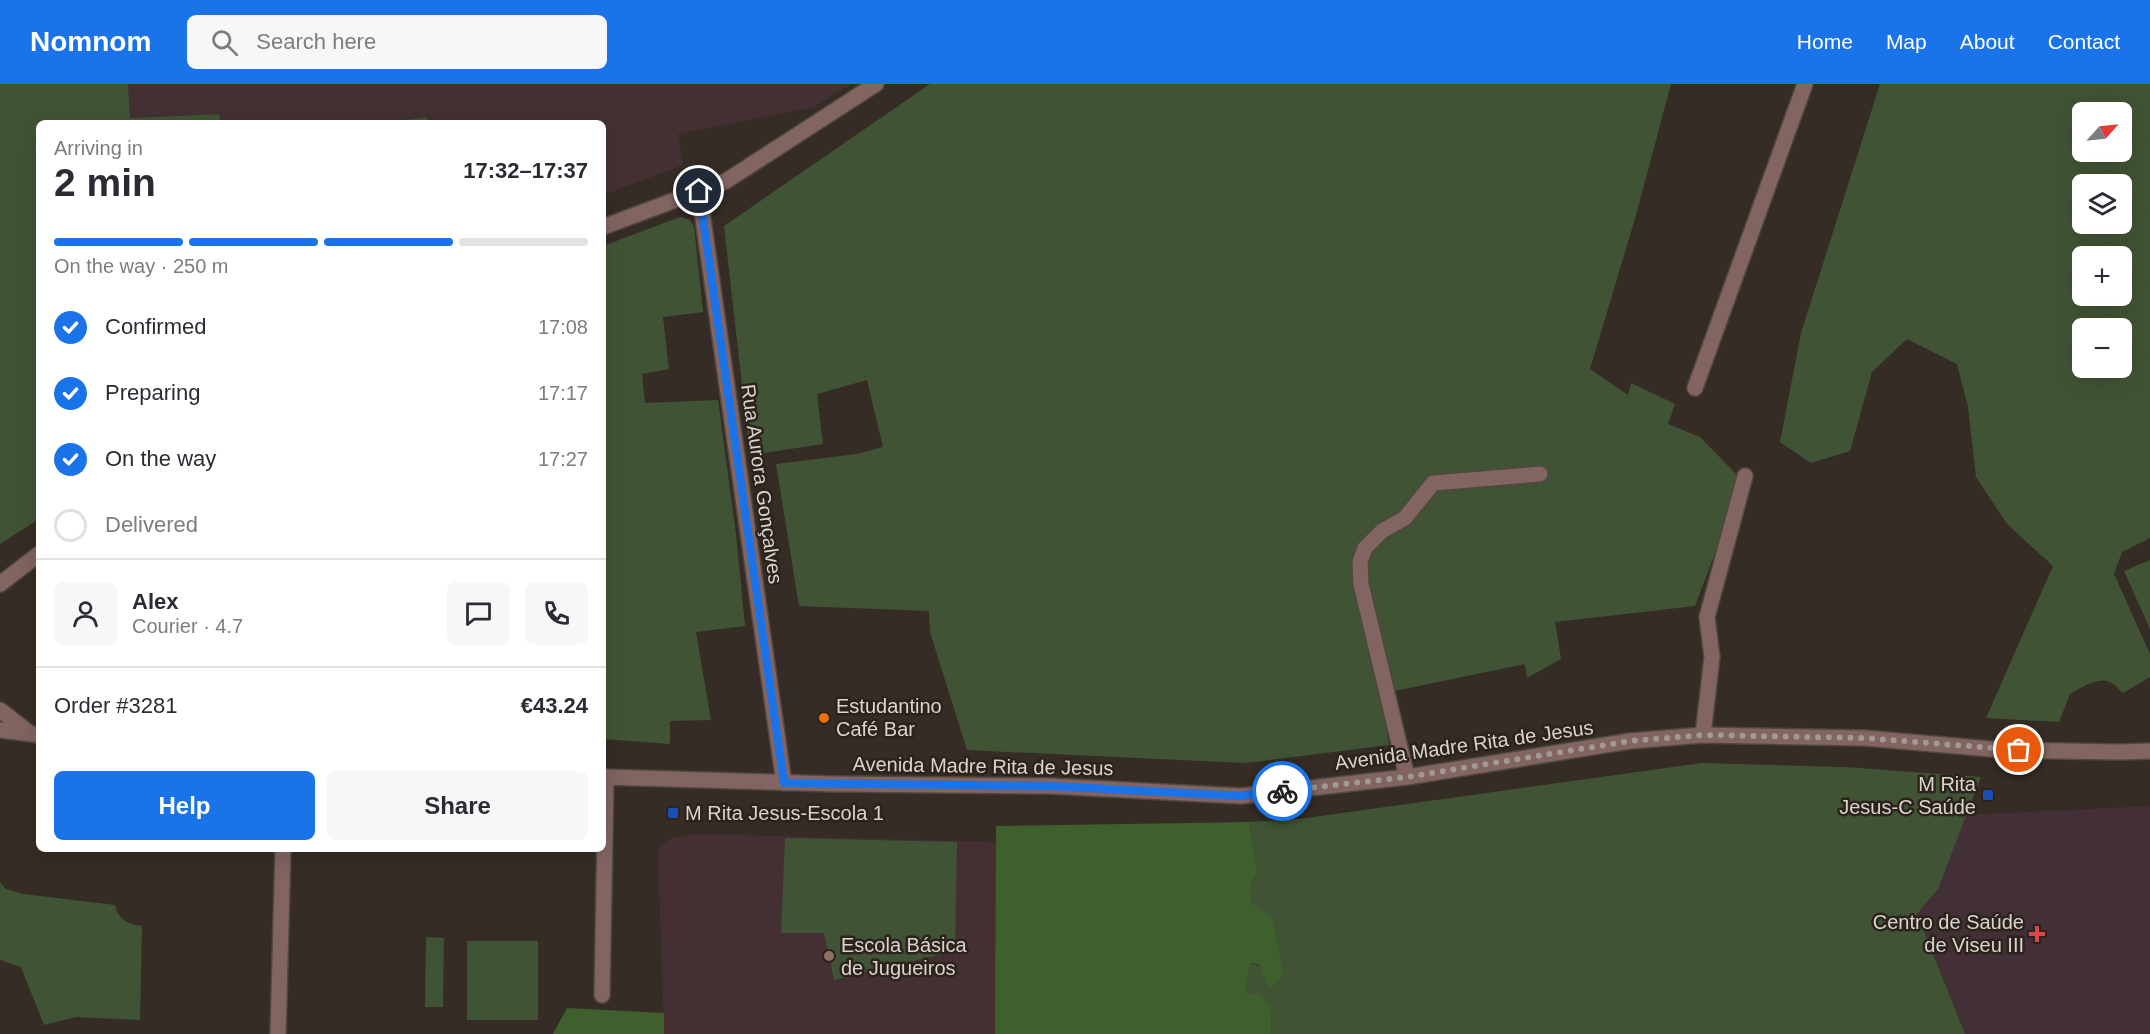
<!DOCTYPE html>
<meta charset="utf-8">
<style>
body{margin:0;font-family:Helvetica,sans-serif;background:#f7f7f7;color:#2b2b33;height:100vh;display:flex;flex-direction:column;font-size:22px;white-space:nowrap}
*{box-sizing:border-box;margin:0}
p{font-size:20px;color:#7c7c81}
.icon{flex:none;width:33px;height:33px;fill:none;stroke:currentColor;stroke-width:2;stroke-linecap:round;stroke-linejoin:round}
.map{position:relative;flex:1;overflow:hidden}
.drawer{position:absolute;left:36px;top:36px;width:570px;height:732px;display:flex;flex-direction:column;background:#fff;border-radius:9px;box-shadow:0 6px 24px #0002}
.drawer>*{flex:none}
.needle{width:39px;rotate:63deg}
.buttons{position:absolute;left:2072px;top:18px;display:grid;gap:12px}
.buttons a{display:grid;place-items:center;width:60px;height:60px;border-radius:9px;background:#fff;box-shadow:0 6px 24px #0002;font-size:30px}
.pin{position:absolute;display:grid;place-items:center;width:51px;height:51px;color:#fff;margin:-26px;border:3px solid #fff;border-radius:50%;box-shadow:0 2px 6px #0007}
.courier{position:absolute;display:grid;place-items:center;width:60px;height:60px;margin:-30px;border:4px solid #1a73e8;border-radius:50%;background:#fff;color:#222;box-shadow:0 2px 8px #0007}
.overview em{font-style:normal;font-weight:700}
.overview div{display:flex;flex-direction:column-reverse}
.overview{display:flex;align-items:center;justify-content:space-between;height:102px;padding:0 18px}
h1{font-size:39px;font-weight:700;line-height:45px}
.bar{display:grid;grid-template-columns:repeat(4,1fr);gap:9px 6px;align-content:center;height:72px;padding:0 18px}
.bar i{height:8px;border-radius:4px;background:#e1e1e2}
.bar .active{background:#1a73e8}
.bar p{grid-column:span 4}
.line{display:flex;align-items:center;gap:15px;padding:0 18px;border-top:2px solid #e1e1e2}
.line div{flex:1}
.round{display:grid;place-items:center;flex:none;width:63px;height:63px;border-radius:9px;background:#f7f7f7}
ol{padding:0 18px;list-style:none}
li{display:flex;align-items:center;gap:18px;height:66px}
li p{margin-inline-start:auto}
li .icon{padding:6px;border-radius:50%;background:#1a73e8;color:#fff;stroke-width:4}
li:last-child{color:#7c7c81}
li i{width:33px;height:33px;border:3px solid #e1e1e2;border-radius:50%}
.action{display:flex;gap:12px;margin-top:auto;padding:12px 18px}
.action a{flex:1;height:69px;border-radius:9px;background:#1a73e8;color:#fff;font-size:24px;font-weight:700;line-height:69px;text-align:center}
.action a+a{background:#f7f7f7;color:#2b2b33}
header{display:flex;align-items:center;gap:36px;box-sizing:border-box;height:84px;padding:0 30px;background:#1a73e8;color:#fff}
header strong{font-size:28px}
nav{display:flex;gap:33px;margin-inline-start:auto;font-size:21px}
.search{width:420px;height:54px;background:#f7f7f7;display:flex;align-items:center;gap:15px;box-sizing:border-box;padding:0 21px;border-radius:9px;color:#7c7c81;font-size:22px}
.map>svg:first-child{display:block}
.education{fill:#443033}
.medical{fill:#433036}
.green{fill:#405435;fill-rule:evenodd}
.forest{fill:#3f602c}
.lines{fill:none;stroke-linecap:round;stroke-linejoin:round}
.minor-casing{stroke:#4f4740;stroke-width:18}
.minor{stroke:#826461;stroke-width:15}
.done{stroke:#a09994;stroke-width:6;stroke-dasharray:0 10.8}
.route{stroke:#1a73e8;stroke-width:8}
.food-dot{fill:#e8710a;stroke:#2b231c;stroke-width:2}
.transit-dot{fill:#1a4fb4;stroke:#2b231c;stroke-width:2}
.health-dot{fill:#e0444e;stroke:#2b231c;stroke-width:2}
.education-dot{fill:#8d6e63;stroke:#2b231c;stroke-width:2}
.labels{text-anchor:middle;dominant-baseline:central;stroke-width:5;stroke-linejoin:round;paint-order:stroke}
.street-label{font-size:20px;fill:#dad4d0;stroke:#2b231c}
.poi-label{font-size:20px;fill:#dad4d0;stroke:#2b231c;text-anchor:start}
</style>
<header>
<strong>Nomnom</strong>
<div class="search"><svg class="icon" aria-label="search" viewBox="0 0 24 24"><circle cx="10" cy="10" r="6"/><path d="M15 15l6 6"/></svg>Search here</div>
<nav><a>Home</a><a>Map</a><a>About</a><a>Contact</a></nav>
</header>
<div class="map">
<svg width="2150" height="950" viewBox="0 0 2150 950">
<rect width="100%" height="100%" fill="#352c25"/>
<path class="education" d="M128,0H851L814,23L678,50L683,81L603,111V39H428L427,33L382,39H221L219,30L130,34Z
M698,750L996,758L995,950H664L658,769L661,761L672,754Z"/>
<path class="medical" d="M2150,722V950H1965L1917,830L1938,805L1966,731Z"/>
<path class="green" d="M0,0H128L130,34L219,30L221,39H39V435L0,460Z
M930,0H1671L1636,131L1590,285L1628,311L1631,299L1675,320L1668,340L1700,353L1739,393L1724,445L1695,522L1555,538L1561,575L1527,594L1525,580L1380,610L1389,661L1245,679L967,666L930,548L929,527L799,522L776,380L857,370L883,363L867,296L817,310L823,360L750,371L724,142Z
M1880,0H2150V454L2122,468L2114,490L2150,570V593L2123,609C2119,606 2116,601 2112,599C2099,591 2081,604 2070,610L2059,638L1986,634L2053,482L2007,440L1976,393L1968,323L1957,280L1907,255L1872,288L1850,367L1811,379L1780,358L1801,249ZM2082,28H2121V68H2082ZM2082,100H2121V140H2082ZM2082,172H2121V212H2082ZM2082,244H2121V284H2082Z
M427,33L428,39H382Z
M680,133L690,136L694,143L703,228L663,233L669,285L642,290L645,319L718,316L736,450L745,542L696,548L711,636L670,637V660L603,655V162Z
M2150,476V545L2124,487Z
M1702,679L1845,683L1981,693L1938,805L1917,830L1965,950H1271L1272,924L1247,912L1246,898L1251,879L1282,891L1273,834L1252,821L1250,803L1257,788L1249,738L1299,735Z
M785,754L957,758L955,867L834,896L824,849H781Z
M0,798L6,805L23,810L115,821C118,836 128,840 142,842L140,936L76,933L44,941L21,883L0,876Z
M426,853L444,854L443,923H425Z
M467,857H538V936H467Z"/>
<path class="forest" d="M1249,738L1257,788L1250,803L1252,820L1273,834L1283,891L1270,905L1259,881L1251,879L1246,898L1247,911L1260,910L1272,924L1271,950H995L996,742Z
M567,924L664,929V950H553Z"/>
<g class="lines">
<defs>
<path id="minor" d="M699,107L784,699
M603,143L726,97L876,0
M1695,304L1805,0
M0,500L39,470
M0,626L31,650
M0,646L39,651
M1703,651L1712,573L1707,533L1745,392
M603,693L835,700L1050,702L1241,712L1407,693L1630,657L1703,651L1865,654L2002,666L2121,668L2150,667
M1407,693L1361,500L1360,478L1365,464L1382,447L1405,434L1433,399L1540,390
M602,911L606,693
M278,950L283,765"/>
</defs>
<use href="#minor" class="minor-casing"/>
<use href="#minor" class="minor"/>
</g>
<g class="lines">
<path class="done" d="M1282,707L1407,693L1630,657L1703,651L1865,654L2019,666"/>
<path class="route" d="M699,107L784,699L1050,702L1241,712L1282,707"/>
</g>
<circle class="food-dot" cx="824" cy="634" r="6"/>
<g class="transit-dot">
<rect x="1982" y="705" width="12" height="12" rx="3"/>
<rect x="667" y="723" width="12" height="12" rx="3"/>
</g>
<path class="health-dot" d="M2034 841h6v6h6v6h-6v6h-6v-6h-6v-6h6z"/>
<circle class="education-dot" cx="829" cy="872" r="6"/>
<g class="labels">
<g class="street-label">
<text transform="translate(762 400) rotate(82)">Rua Aurora Gonçalves</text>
<text transform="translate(1464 661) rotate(-8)">Avenida Madre Rita de Jesus</text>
<text transform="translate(983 682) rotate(1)">Avenida Madre Rita de Jesus</text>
</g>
<g class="poi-label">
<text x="836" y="622">Estudantino<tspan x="836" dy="23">Café Bar</tspan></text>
<text x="1976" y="700" text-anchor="end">M Rita<tspan x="1976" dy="23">Jesus-C Saúde</tspan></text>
<text x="685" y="729">M Rita Jesus-Escola 1</text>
<text x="2024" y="838" text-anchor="end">Centro de Saúde<tspan x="2024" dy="23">de Viseu III</tspan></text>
<text x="841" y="861">Escola Básica<tspan x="841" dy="23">de Jugueiros</tspan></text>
</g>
</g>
</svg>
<div class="buttons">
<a><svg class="needle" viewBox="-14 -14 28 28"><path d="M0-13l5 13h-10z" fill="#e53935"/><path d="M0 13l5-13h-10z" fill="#7c7c81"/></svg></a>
<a><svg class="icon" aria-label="layers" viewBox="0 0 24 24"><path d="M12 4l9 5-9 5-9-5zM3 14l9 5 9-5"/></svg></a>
<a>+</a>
<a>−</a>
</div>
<div class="pin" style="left:2019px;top:666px;background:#ea580c"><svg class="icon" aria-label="bag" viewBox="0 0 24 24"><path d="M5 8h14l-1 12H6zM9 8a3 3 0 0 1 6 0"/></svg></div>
<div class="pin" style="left:699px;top:107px;background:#1f2937"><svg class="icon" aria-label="home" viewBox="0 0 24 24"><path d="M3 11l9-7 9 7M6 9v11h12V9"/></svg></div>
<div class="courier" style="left:1282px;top:707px"><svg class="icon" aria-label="bike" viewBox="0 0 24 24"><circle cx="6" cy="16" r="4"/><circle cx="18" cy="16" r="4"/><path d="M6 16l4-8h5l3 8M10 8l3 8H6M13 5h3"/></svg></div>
<section class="drawer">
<div class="overview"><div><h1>2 min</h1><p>Arriving in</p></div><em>17:32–17:37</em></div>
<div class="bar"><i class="active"></i><i class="active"></i><i class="active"></i><i></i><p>On the way · 250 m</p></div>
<ol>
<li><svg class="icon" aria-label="check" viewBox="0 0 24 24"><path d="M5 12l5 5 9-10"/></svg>Confirmed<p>17:08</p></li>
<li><svg class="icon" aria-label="check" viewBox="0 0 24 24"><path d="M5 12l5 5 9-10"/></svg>Preparing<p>17:17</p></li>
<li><svg class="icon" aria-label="check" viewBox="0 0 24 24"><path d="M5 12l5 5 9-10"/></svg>On the way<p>17:27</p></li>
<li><i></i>Delivered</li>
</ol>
<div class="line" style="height:108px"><a class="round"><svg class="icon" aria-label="person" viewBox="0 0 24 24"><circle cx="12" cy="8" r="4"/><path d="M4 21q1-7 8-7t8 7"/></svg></a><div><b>Alex</b><p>Courier · 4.7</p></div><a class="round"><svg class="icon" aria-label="chat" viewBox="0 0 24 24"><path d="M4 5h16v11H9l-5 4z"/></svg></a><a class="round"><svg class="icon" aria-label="phone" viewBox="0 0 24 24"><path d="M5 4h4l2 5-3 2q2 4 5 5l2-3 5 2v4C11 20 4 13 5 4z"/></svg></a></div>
<div class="line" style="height:78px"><div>Order #3281</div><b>€43.24</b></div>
<div class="action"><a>Help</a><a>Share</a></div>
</section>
</div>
